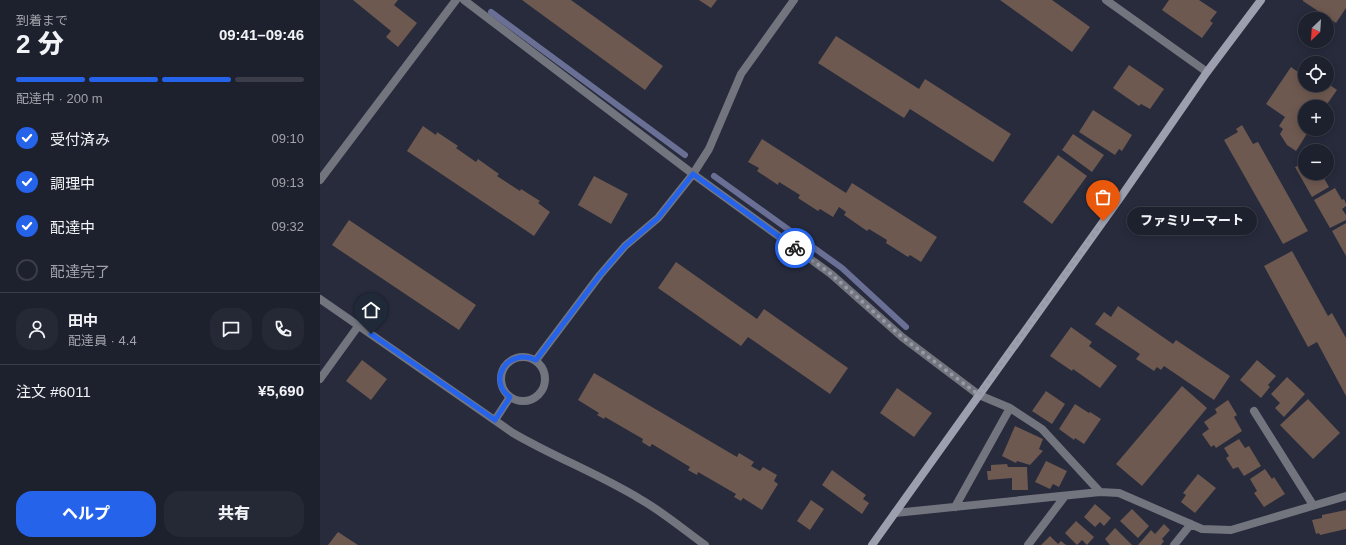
<!DOCTYPE html>
<html lang="ja">
<meta charset="utf-8">
<style>
body{margin:0;font-family:Arial,"Noto Sans JP",sans-serif;background:#252835;color:#f1f3f6;height:100vh;display:flex;flex-direction:column;font-size:15px;white-space:nowrap}
*{box-sizing:border-box;margin:0}
p{font-size:13px;color:#a0a3aa}
.icon{flex:none;width:22px;height:22px;fill:none;stroke:currentColor;stroke-width:2;stroke-linecap:round;stroke-linejoin:round}
.map{position:relative;flex:1;overflow:hidden}
.panel{display:flex;flex-direction:column;background:#1d202d;width:320px}
.panel>*{flex:none}
.needle{width:26px;rotate:205deg}
.tools{position:absolute;left:978px;top:12px;display:grid;gap:8px}
.tools a{display:grid;place-items:center;width:36px;height:36px;border-radius:50%;background:#1d202d;box-shadow:0 2px 10px #0003,0 0 0 1px #3b3e49;font-size:20px}
.pin{position:absolute;display:grid;place-items:center;width:34px;height:34px;color:#fff;margin:-41px -17px;border-radius:50% 50% 50% 0;rotate:-45deg;box-shadow:0 0 4px #0007}
.pin .icon{rotate:45deg}
.courier{position:absolute;display:grid;place-items:center;width:40px;height:40px;margin:-20px;border:3px solid #2563eb;border-radius:50%;background:#fff;color:#222;box-shadow:0 1px 5px #0007}
.bubble{position:absolute;height:28px;border-radius:14px;background:#1d202d;box-shadow:0 2px 10px #0003,0 0 0 1px #3b3e49;font-size:13px;font-weight:800;line-height:28px;text-align:center}
.overview em{font-style:normal;font-weight:800}
.overview div{display:flex;flex-direction:column-reverse}
.overview{display:flex;align-items:center;justify-content:space-between;height:68px;padding:0 16px}
h1{font-size:26px;font-weight:800;line-height:30px}
.bar{display:grid;grid-template-columns:repeat(4,1fr);gap:6px 4px;align-content:center;height:48px;padding:0 16px}
.bar i{height:5px;border-radius:3px;background:#3b3e49}
.bar .active{background:#2563eb}
.bar p{grid-column:span 4}
.line{display:flex;align-items:center;gap:10px;padding:0 16px;border-top:1px solid #3b3e49}
.line div{flex:1}
.round{display:grid;place-items:center;flex:none;width:42px;height:42px;border-radius:16px;background:#252835}
ol{padding:0 16px;list-style:none}
li{display:flex;align-items:center;gap:12px;height:44px}
li p{margin-inline-start:auto}
li .icon{padding:4px;border-radius:50%;background:#2563eb;color:#fff;stroke-width:4}
li:last-child{color:#a0a3aa}
li i{width:22px;height:22px;border:2px solid #3b3e49;border-radius:50%}
.cta{display:flex;gap:8px;margin-top:auto;padding:8px 16px}
.cta a{flex:1;height:46px;border-radius:16px;background:#2563eb;color:#fff;font-size:16px;font-weight:800;line-height:46px;text-align:center}
.cta a+a{background:#252835;color:#f1f3f6}
main{display:flex;flex:1;min-height:0}
.map>svg:first-child{display:block}
.lines{fill:none;stroke-linecap:round;stroke-linejoin:round}
.stream{stroke:#6a6f96;stroke-width:6}
.building{fill:#6e5950}
.lane{stroke:#73757e;stroke-width:8}
.street{stroke:#73757e;stroke-width:8}
.secondary{stroke:#9c9fad;stroke-width:8}
.done{stroke:#9699a6;stroke-width:4;stroke-dasharray:0 7.2}
.route{stroke:#2563eb;stroke-width:5}
</style>
<main>
<section class="panel">
<div class="overview"><div><h1>2 分</h1><p>到着まで</p></div><em>09:41–09:46</em></div>
<div class="bar"><i class="active"></i><i class="active"></i><i class="active"></i><i></i><p>配達中 · 200 m</p></div>
<ol>
<li><svg class="icon" aria-label="check" viewBox="0 0 24 24"><path d="M5 12l5 5 9-10"/></svg>受付済み<p>09:10</p></li>
<li><svg class="icon" aria-label="check" viewBox="0 0 24 24"><path d="M5 12l5 5 9-10"/></svg>調理中<p>09:13</p></li>
<li><svg class="icon" aria-label="check" viewBox="0 0 24 24"><path d="M5 12l5 5 9-10"/></svg>配達中<p>09:32</p></li>
<li><i></i>配達完了</li>
</ol>
<div class="line" style="height:72px"><a class="round"><svg class="icon" aria-label="person" viewBox="0 0 24 24"><circle cx="12" cy="8" r="4"/><path d="M4 21q1-7 8-7t8 7"/></svg></a><div><b>田中</b><p>配達員 · 4.4</p></div><a class="round"><svg class="icon" aria-label="chat" viewBox="0 0 24 24"><path d="M4 5h16v11H9l-5 4z"/></svg></a><a class="round"><svg class="icon" aria-label="phone" viewBox="0 0 24 24"><path d="M5 4h4l2 5-3 2q2 4 5 5l2-3 5 2v4C11 20 4 13 5 4z"/></svg></a></div>
<div class="line" style="height:52px"><div>注文 #6011</div><b>¥5,690</b></div>
<div class="cta"><a>ヘルプ</a><a>共有</a></div>
</section>
<div class="map">
<svg width="1026" height="545" viewBox="0 0 1026 545">
<rect width="100%" height="100%" fill="#272b3c"/>
<g class="lines">
<path class="stream" d="M171,12L365,155
M394,176L522,268L586,327"/>
</g>
<path class="building" d="M33,0H78L74,5L97,23L78,47L66,37L71,31Z
M202,0H251L343,66L325,90Z
M379,0H397L391,8Z
M680,0H732L770,27L752,52Z
M849,0H879L897,12L890,21L893,23L882,38L842,10Z
M983,0H1026V8L1016,23L983,1Z
M516,36L599,89L605,79L691,134L673,162L590,109L584,118L498,63Z
M809,65L844,89L830,109L821,104L819,106L793,88Z
M971,67L985,77V85H1007V83L1017,90L1005,107H985V129H990L976,151L967,145L960,134L963,129L959,126L965,117L946,104Z
M773,110L812,135L802,151L799,149L795,155L759,132Z
M922,125L933,144L938,142L988,231L963,244L904,140L918,132L916,129Z
M103,126L116,135L117,132L138,146L136,148L156,162L158,159L179,174L177,176L200,191L201,189L220,201L218,203L230,212L214,236L87,151Z
M753,134L784,155L772,172L742,150Z
M442,139L526,193L532,183L617,237L601,262L590,255L588,257L566,243L567,240L549,229L547,231L524,215L526,212L519,207L513,217L500,209L498,211L478,198L480,195L459,182L458,185L437,171L439,168L428,162Z
M738,155L767,176L732,224L703,202Z
M985,162V173H1001L1009,187L992,197L975,167Z
M274,176L308,194L291,224L258,205Z
M1015,188L1022,200L1024,199L1026,204V206L1022,209L1026,215V220L1010,228L994,200Z
M29,220L156,305L139,330L12,245Z
M1026,223V256L1012,231Z
M972,251L1008,316L1012,313L1026,338V396L997,342L988,347L944,266Z
M356,262L437,319L444,309L528,368L510,394L428,337L421,346L338,288Z
M798,306L853,344L856,340L910,376L894,400L844,366L841,370L837,367L834,371L816,359L820,354L775,324L784,312L791,317Z
M751,327L772,342L769,346L797,366L780,388L753,369L752,371L730,356Z
M42,360L67,379L51,400L26,381Z
M937,360L956,376L948,385L950,387L941,398L920,380Z
M274,373L417,457L419,453L434,462L431,466L440,471L443,467L457,475L454,481L458,484L442,510L423,498L421,501L414,497L416,494L378,472L377,475L368,470L370,467L332,444L330,447L322,442L323,439L285,417L284,419L277,415L279,413L258,400Z
M967,377L985,394L964,417L955,408L960,403L951,394Z
M862,386L887,408L822,486L796,464Z
M577,388L612,413L594,437L560,413Z
M726,391L745,404L732,424L712,411Z
M988,399L1020,433L993,459L960,425Z
M908,400L917,415L914,417L922,431L896,448L894,445L891,447L882,434L889,429L884,422L897,413L895,409Z
M755,404L769,413L770,412L781,419L764,444L755,438L754,440L739,429Z
M695,426L723,439L719,449L723,451L710,465L697,461L696,463L682,456Z
M919,439L925,448L929,446L941,466L924,476L918,467L913,469L906,458L909,456L904,448Z
M726,461L747,471L739,487L733,484L730,489L715,482Z
M687,464L688,467H707L708,490H692V478L668,480L667,471H671V465Z
M945,469L952,479L954,477L965,494L944,507L934,493L937,491L930,479Z
M512,470L546,495L543,499L549,503L542,514L502,485Z
M878,474L896,488L875,513L861,502L866,495L863,493Z
M491,500L504,509L490,530L477,521Z
M775,504L791,518L784,526L780,522L775,527L764,517Z
M812,509L829,526L818,538L800,521Z
M1026,510V529L1000,535L999,533L996,534L992,520L1002,518V515Z
M756,521L774,537L767,545L762,540L757,545L745,533Z
M844,524L850,530L842,539L844,541L841,545H818L831,530L835,534Z
M795,528L812,545H790L785,539Z
M18,532L38,545H8Z
M730,536L738,544L741,541L746,545H721Z"/>
<g class="lines">
<path class="lane" d="M181 379a22 22 0 1 1 44 0a22 22 0 1 1-44 0Z
M659,395L690,408L722,429L780,492L799,493L882,529L911,530L1026,496
M175,420L190,397
M635,507L690,408
M575,513L780,492
M708,545L745,496
M854,545L871,524"/>
<path class="street" d="M144,0L373,174L511,274L582,337L659,395
M786,0L887,72
M0,180L136,0
M0,299L193,433C234,457 279,474 320,499C343,512 364,530 385,545
M216,360L280,275L305,246L338,218L373,174L389,149L421,74L474,0
M0,379L39,325
M934,411L993,505"/>
<path class="secondary" d="M552,545L800,198L887,72L941,0"/>
</g>
<g class="lines">
<path class="done" d="M475,248L511,274L582,337L659,395L783,221"/>
<path class="route" d="M51,334L175,420L190,397C167,381 187,347 216,360L280,275L305,246L338,218L373,174L475,248"/>
</g>
</svg>
<div class="tools">
<a><svg class="needle" viewBox="-14 -14 28 28"><path d="M0-13l5 13h-10z" fill="#e53935"/><path d="M0 13l5-13h-10z" fill="#a0a3aa"/></svg></a>
<a><svg class="icon" aria-label="locate" viewBox="0 0 24 24"><circle cx="12" cy="12" r="6"/><path d="M12 2v4M12 18v4M2 12h4M18 12h4"/></svg></a>
<a>+</a>
<a>−</a>
</div>
<div class="pin" style="left:783px;top:221px;background:#ea580c"><svg class="icon" aria-label="bag" viewBox="0 0 24 24"><path d="M5 8h14l-1 12H6zM9 8a3 3 0 0 1 6 0"/></svg></div>
<div class="pin" style="left:51px;top:334px;background:#1f2937"><svg class="icon" aria-label="home" viewBox="0 0 24 24"><path d="M3 11l9-7 9 7M6 9v11h12V9"/></svg></div>
<div class="courier" style="left:475px;top:248px"><svg class="icon" aria-label="bike" viewBox="0 0 24 24"><circle cx="6" cy="16" r="4"/><circle cx="18" cy="16" r="4"/><path d="M6 16l4-8h5l3 8M10 8l3 8H6M13 5h3"/></svg></div>
<div class="bubble" style="left:807px;top:207px;width:130px">ファミリーマート</div>
</div>
</main>
